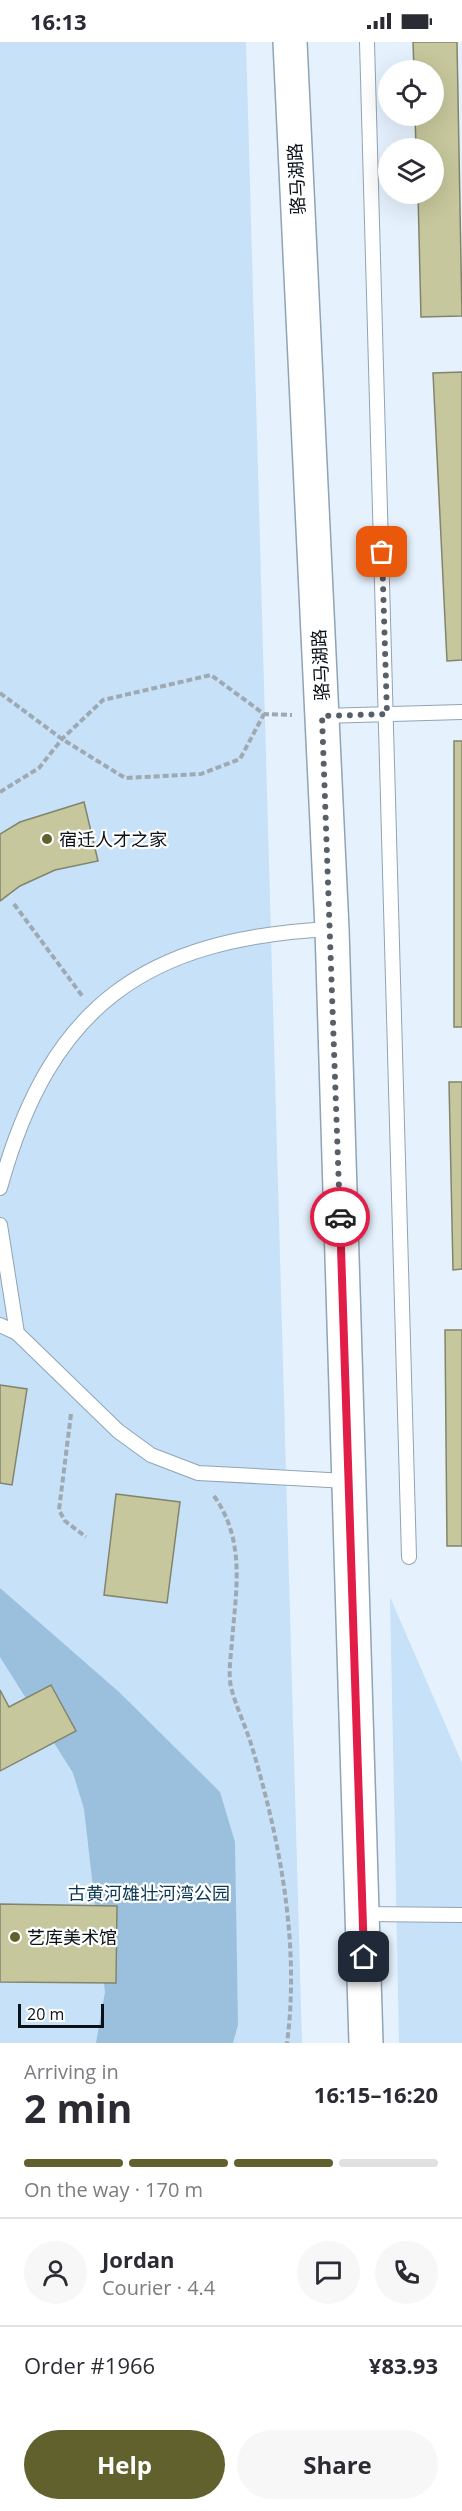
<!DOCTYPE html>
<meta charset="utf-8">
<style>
body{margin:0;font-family:"Open Sans","Noto Sans SC",sans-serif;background:#f7f7f7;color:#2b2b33;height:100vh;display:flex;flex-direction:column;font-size:22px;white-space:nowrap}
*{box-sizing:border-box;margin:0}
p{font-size:20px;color:#7c7c81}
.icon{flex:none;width:33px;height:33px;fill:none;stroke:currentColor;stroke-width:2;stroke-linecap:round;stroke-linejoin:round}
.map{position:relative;height:2001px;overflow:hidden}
.drawer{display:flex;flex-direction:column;background:#fff;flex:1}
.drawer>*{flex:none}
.fabs{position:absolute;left:378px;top:18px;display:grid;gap:12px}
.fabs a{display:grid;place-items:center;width:66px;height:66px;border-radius:50%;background:#fff;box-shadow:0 6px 24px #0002;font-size:30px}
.scale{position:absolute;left:18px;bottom:15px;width:86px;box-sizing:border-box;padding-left:6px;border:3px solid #0a1117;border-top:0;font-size:16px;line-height:21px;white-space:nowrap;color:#0a1117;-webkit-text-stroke:4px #fff;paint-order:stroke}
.pin{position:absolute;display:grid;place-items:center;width:51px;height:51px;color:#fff;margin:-26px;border-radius:12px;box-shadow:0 3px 9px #0006}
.courier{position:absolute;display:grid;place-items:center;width:60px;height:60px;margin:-30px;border:4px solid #e11d48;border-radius:50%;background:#fff;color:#222;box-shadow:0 2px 8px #0007}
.summary em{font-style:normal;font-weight:700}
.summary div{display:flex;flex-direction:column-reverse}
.summary{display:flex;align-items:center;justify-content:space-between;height:102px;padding:0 24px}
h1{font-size:39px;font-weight:700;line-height:45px}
.bar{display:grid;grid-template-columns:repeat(4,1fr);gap:9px 6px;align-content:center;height:72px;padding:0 24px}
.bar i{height:8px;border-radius:4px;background:#e1e1e2}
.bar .active{background:#61612e}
.bar p{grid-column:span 4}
.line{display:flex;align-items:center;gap:15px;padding:0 24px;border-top:2px solid #e1e1e2}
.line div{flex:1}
.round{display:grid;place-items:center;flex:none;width:63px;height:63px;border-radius:32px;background:#f7f7f7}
.primary-button{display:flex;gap:12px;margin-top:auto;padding:12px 24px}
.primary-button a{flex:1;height:69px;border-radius:36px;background:#61612e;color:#fff;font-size:24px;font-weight:700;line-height:69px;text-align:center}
.primary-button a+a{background:#f7f7f7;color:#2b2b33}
.status{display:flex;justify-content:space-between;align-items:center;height:42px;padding:0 30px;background:#fff;direction:ltr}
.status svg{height:16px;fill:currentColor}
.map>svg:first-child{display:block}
.green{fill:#c6e1f8}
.water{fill:#9bc0de}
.building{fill:#c6c79c;stroke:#83846c;stroke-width:1.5}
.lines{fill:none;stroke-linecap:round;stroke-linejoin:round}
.service-casing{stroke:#8fa4b5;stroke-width:16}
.tertiary-casing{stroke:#8fa4b5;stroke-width:36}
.path{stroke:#9ea9b2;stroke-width:4;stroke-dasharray:6 3;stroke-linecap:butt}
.service{stroke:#fff;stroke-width:14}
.tertiary{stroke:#fff;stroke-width:33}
.done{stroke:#576068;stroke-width:6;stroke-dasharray:0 10.8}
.route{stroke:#e11d48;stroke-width:8}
.poi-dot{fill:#61612e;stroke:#fff;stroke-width:2}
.labels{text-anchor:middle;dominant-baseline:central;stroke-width:4.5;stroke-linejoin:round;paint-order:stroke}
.street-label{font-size:18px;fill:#0a1117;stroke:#fff}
.poi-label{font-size:18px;fill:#0a1117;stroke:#fff;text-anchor:start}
.park-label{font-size:18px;fill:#0a3755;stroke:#fff}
</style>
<div class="status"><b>16:13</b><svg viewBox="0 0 49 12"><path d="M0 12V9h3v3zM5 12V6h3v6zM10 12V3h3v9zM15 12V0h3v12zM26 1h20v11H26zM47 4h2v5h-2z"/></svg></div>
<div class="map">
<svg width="462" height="2001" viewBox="0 0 462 2001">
<rect width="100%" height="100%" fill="#e5f2fd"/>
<path class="green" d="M0,0H246L302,2001H0Z
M390,1555L462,1721V2001H399Z"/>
<path class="water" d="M0,1546L119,1650L220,1750L235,1800L238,1983L233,2001H96L105,1950L84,1767L73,1731L0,1615Z"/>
<path class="building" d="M413,0H457L462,274L421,275L418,152H434V106H416L415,74H434V28H414Z
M462,330V618L447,619L433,331Z
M454,699H462V985H454Z
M84,760L98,819L55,828L20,844L0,859V792L20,780Z
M449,1040H462V1227L453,1228Z
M445,1288H462V1504H447Z
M0,1343L27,1347L12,1443L0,1441Z
M116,1452L180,1460L167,1561L104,1553Z
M51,1643L76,1689L0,1729V1648L9,1665Z
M0,1862L117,1864L116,1941L0,1940Z"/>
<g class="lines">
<defs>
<path id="service" d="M367,0L409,1515
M322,674L462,670
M0,1146C50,964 144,896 332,887
M0,1183L17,1291L118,1389L151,1413L198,1431L347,1439
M0,1283L17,1291
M363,1872L462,1873"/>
<path id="tertiary" d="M290,0L332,887L366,2001"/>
</defs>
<use href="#service" class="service-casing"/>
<use href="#tertiary" class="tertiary-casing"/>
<path class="path" d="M0,651L62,697L125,736L201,732L240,717L264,672
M0,750L39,726L62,697L103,658L211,633L264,672L292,673
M14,862L83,955
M71,1372L59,1468L65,1479L86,1495
M214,1454C246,1499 236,1548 232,1599C231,1613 228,1631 231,1645C236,1665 246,1685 252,1705C280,1798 300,1903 287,2001"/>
<use href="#service" class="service"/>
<use href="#tertiary" class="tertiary"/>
</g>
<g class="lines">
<path class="done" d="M340,1175L322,674L387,672L382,510"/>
<path class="route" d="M340,1175L364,1915"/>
</g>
<g class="poi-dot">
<circle cx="47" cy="797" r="6"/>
<circle cx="15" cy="1895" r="6"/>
</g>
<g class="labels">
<g class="street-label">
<text transform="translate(296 137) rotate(-93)">骆马湖路</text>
<text transform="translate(320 623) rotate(-93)">骆马湖路</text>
</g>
<g class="poi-label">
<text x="59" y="797">宿迁人才之家</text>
<text x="27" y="1895">艺库美术馆</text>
</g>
<g class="park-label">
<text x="149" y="1851">古黄河雄壮河湾公园</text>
</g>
</g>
</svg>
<div class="fabs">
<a><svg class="icon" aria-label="locate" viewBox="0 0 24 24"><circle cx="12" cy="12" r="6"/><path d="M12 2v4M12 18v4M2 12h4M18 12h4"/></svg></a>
<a><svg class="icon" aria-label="layers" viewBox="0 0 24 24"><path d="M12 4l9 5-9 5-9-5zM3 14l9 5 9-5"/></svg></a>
</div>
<div class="scale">20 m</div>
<div class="pin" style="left:382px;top:510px;background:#ea580c"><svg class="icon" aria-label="bag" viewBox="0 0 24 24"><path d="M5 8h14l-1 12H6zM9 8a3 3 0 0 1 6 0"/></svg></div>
<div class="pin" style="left:364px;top:1915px;background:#1f2937"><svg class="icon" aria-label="home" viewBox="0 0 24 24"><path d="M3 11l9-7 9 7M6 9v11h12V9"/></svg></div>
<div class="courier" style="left:340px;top:1175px"><svg class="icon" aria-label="car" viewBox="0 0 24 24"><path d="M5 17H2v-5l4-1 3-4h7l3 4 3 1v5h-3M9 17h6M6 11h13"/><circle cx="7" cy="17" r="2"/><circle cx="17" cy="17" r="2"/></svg></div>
</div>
<section class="drawer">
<div class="summary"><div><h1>2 min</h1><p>Arriving in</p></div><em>16:15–16:20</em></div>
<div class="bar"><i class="active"></i><i class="active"></i><i class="active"></i><i></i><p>On the way · 170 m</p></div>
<div class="line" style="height:108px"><a class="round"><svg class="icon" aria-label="person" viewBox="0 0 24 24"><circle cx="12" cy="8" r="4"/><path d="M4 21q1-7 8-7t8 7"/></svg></a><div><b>Jordan</b><p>Courier · 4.4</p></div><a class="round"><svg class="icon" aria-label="chat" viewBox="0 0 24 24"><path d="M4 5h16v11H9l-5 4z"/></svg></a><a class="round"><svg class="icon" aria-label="phone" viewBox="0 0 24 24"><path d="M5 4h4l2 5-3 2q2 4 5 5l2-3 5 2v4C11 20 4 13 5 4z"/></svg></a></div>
<div class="line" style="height:78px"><div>Order #1966</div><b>¥83.93</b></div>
<div class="primary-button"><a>Help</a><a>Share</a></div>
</section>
